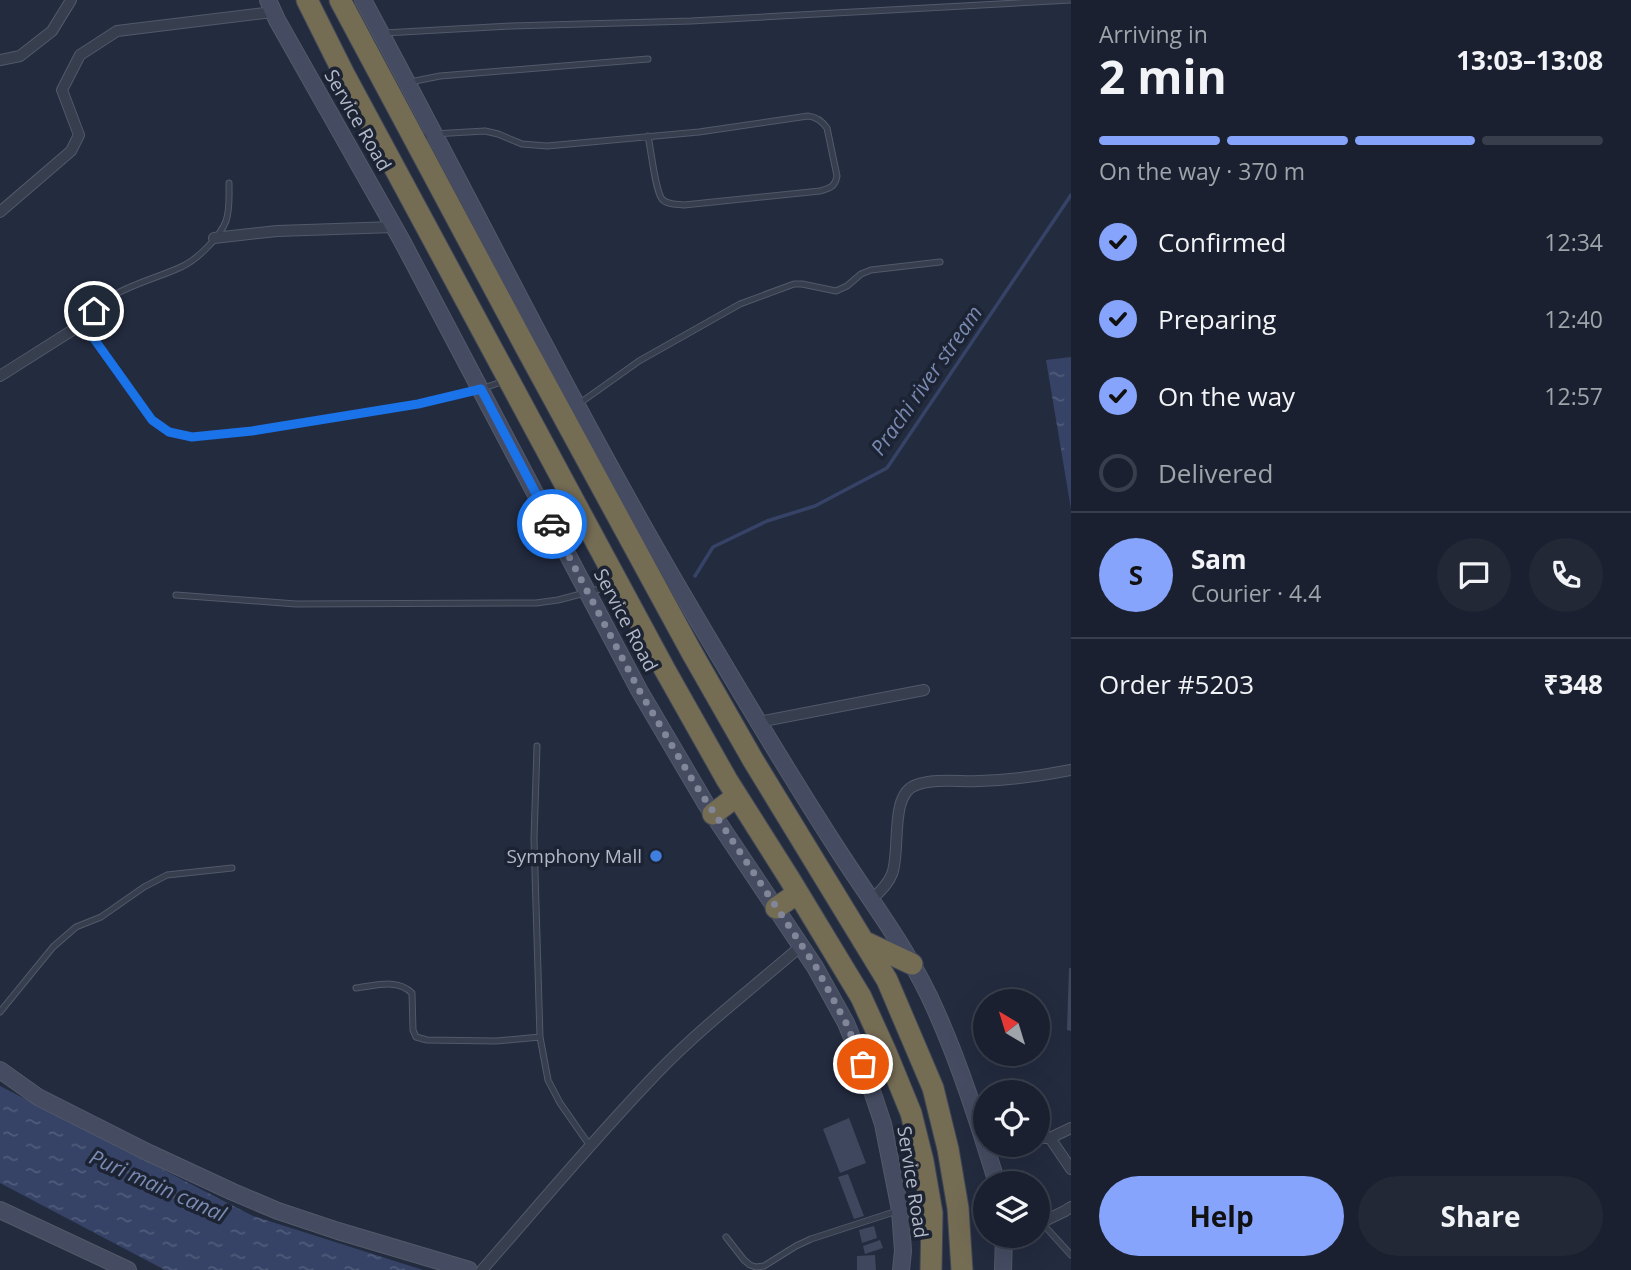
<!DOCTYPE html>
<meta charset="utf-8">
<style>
body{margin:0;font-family:"Open Sans",sans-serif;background:#232837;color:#f1f3f6;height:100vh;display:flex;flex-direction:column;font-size:26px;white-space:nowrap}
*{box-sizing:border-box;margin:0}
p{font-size:23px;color:#9fa3aa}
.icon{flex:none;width:38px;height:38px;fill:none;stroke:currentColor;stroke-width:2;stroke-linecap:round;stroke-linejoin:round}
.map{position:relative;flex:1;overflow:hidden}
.details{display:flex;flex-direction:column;background:#1a202f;width:560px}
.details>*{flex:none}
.needle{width:46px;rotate:322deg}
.tools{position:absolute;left:973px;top:989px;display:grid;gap:14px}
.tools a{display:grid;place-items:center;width:77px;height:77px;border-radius:50%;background:#1a202f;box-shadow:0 7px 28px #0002,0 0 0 2px #383e4b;font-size:35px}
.pin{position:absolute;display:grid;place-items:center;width:60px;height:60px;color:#fff;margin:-30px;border:4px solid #fff;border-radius:50%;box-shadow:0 2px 7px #0007}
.courier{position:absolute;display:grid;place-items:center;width:70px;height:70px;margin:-35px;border:5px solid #1a73e8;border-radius:50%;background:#fff;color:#222;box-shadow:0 2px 9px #0007}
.summary em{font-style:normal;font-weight:700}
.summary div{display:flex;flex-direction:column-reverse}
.summary{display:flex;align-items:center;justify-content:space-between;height:119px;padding:0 28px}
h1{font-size:46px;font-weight:700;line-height:52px}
.bar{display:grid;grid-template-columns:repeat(4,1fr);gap:10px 7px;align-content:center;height:84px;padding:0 28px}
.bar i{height:9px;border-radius:5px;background:#383e4b}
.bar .selected{background:#86a4fb}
.bar p{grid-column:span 4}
.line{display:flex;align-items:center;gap:18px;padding:0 28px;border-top:2px solid #383e4b}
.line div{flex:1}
.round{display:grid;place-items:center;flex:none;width:74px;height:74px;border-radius:37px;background:#232837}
ol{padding:0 28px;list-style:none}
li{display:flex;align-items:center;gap:21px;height:77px}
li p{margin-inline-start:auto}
li .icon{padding:7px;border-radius:50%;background:#86a4fb;color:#111;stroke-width:4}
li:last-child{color:#9fa3aa}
li i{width:38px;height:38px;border:4px solid #383e4b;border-radius:50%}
.action{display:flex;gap:14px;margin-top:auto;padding:14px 28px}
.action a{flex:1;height:80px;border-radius:42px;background:#86a4fb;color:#111;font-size:28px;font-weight:700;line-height:80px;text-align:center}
.action a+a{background:#232837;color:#f1f3f6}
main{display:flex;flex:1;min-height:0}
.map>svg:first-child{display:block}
.water{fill:url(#water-ripples)}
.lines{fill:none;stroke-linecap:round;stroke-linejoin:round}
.stream{stroke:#364366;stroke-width:3.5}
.building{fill:#3f475f}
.lane-casing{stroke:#525969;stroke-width:7}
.street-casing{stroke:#525969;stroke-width:12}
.secondary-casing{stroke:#525969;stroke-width:18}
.highway-casing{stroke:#3f4656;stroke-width:23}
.lane{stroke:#373e4e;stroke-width:5}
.street{stroke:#373e4e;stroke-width:10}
.secondary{stroke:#454c62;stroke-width:16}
.highway{stroke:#756c54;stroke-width:21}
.done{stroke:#818799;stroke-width:7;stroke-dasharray:0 12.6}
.route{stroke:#1a73e8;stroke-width:9}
.shop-dot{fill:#3f7fe0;stroke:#1c2333;stroke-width:2.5}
.labels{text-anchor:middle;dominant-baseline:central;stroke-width:7;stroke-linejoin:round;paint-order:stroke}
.street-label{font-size:19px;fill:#b3b9c9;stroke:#1c2333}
.poi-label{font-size:19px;fill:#b3b9c9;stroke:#1c2333;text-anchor:end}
.water-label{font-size:21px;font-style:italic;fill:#7a8ab2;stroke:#1c2333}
</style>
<main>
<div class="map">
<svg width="1071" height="1270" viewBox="0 0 1071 1270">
<defs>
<pattern id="water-ripples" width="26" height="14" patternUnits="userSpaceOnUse" patternTransform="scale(1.75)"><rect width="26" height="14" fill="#364366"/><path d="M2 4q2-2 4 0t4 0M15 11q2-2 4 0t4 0" fill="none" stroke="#515c7b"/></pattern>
</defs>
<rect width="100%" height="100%" fill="#232b3f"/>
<path class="water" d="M1071,357V509L1046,360Z
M0,1086L253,1216L423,1270H165L0,1183Z"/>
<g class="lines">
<path class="stream" d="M695,576L713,547L767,521L815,506L887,468L1071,195"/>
</g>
<path class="building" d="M1069,968H1071V1031L1067,1030Z
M849,1118L866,1163L840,1173L823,1129Z
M848,1174L864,1216L854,1219L838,1177Z
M874,1226L877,1238L862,1243L859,1230Z
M880,1240L883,1248L865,1254L863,1246Z
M875,1255L876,1270H857V1256Z"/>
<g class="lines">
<defs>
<path id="lane" d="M384,33L511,26L691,21L1071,0
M410,82L440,76L648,59
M418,138L433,134L485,131L498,134L522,144L547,146L699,132L808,116C817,117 822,121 827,128L837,176C835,187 830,188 820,191L684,205C677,204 667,205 662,199C655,190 651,149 648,136
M229,183C229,195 230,210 226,221C220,237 197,260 181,267C157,279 97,292 90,320C88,325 91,331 92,336L152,420L168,432L192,437L252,431L417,404L481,389L504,381
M580,403L639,361L740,304L794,284H802L836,291L847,286L861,274L871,270L940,262
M176,595L296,604L536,603L558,600L615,585
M537,746L534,839L540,1037L548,1080L560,1103L590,1146
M356,988C375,986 397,978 412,993L413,1030L416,1037L427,1040L496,1041L540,1037
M0,1012L53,947L76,927L101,917L144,887L167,875L232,868
M1041,1222L1071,1255
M726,1237L744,1260L750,1265L756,1267L764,1266L796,1246L811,1239L897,1211"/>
<path id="street" d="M0,60L20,56L52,31L71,0
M0,212L71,151L79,135L62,90L80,55L117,31L273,12
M214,238L277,231L394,227
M0,376L90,319
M759,722L924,690
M872,899C880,892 888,884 892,874C901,851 889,794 916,785C935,778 960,782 980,781C1011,780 1041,776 1071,770
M1038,1138H1050L1071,1128
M1050,1138L1071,1169
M1038,1224L1065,1211L1071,1207
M482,1270C541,1203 598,1134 660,1070C704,1025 754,987 801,946"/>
<path id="secondary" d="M268,0L277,20L402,241L639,690L706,804L815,967L846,1023L863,1064L883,1124L900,1210L903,1251L901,1270
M363,0C469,196 567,397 680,590C731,677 783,765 838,850C872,903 911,953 936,1011C961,1067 979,1125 997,1183
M0,1070L38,1097L149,1153L233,1192L278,1211L338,1231L469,1270
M0,1210L128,1270
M1003,1270L1004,1236"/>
<path id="highway" d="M307,0L344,74L665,670L727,780L789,878L861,997L886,1052L911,1113L923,1161L932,1213L931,1270
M340,0L525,346L692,653L753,760L887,980L933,1088L948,1149L958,1208L962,1270
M713,814L737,796
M776,908L798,893
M863,941L912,964"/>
</defs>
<use href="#lane" class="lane-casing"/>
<use href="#street" class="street-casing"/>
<use href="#secondary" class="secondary-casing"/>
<use href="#highway" class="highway-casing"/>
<use href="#lane" class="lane"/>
<use href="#street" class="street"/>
<use href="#secondary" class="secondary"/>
<use href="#highway" class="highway"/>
</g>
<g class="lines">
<path class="done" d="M552,524L639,690L693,781L816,967L846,1023L863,1064"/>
<path class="route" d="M94,311C89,320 89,325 92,336L152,420L169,432L192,437L252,431L418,404L481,389L552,524"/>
</g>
<circle class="shop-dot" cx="656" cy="856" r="7"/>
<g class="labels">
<g class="street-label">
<text transform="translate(358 120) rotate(60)">Service Road</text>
<text transform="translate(626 620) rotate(62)">Service Road</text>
<text transform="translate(913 1182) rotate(81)">Service Road</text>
</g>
<g class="poi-label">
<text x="642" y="856">Symphony Mall</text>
</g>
<g class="water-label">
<text transform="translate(926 380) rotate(-55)">Prachi river stream</text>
<text transform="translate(158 1185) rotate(24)">Puri main canal</text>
</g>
</g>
</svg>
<div class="tools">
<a><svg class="needle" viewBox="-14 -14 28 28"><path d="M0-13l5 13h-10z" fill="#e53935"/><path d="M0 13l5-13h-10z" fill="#9fa3aa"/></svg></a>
<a><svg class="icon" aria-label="locate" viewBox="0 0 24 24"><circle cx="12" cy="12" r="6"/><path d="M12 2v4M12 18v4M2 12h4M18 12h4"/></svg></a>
<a><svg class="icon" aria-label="layers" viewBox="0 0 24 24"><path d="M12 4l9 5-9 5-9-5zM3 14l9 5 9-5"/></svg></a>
</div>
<div class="pin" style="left:863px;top:1064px;background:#ea580c"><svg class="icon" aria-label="bag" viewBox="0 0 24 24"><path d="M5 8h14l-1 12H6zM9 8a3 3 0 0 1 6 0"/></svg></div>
<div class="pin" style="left:94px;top:311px;background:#1f2937"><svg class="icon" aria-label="home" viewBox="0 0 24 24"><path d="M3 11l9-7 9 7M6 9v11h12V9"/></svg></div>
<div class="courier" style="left:552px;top:524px"><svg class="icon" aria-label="car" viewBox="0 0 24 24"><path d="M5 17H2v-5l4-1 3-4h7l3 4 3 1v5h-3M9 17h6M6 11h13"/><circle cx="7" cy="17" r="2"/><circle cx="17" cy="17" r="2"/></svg></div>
</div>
<section class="details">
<div class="summary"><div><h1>2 min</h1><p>Arriving in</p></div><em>13:03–13:08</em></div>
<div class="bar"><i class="selected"></i><i class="selected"></i><i class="selected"></i><i></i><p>On the way · 370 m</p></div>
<ol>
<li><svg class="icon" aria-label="check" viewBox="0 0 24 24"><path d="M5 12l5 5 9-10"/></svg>Confirmed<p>12:34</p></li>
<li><svg class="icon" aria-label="check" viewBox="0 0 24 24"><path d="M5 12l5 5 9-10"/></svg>Preparing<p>12:40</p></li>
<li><svg class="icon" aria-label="check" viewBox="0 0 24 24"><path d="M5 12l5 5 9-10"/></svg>On the way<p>12:57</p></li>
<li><i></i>Delivered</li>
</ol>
<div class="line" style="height:126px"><b class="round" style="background:#86a4fb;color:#111">S</b><div><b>Sam</b><p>Courier · 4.4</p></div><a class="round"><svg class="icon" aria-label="chat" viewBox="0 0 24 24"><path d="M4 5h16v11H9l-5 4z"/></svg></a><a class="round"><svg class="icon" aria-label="phone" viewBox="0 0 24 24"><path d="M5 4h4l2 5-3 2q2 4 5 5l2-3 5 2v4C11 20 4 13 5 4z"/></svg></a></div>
<div class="line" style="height:91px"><div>Order #5203</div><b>₹348</b></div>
<div class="action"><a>Help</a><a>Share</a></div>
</section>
</main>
